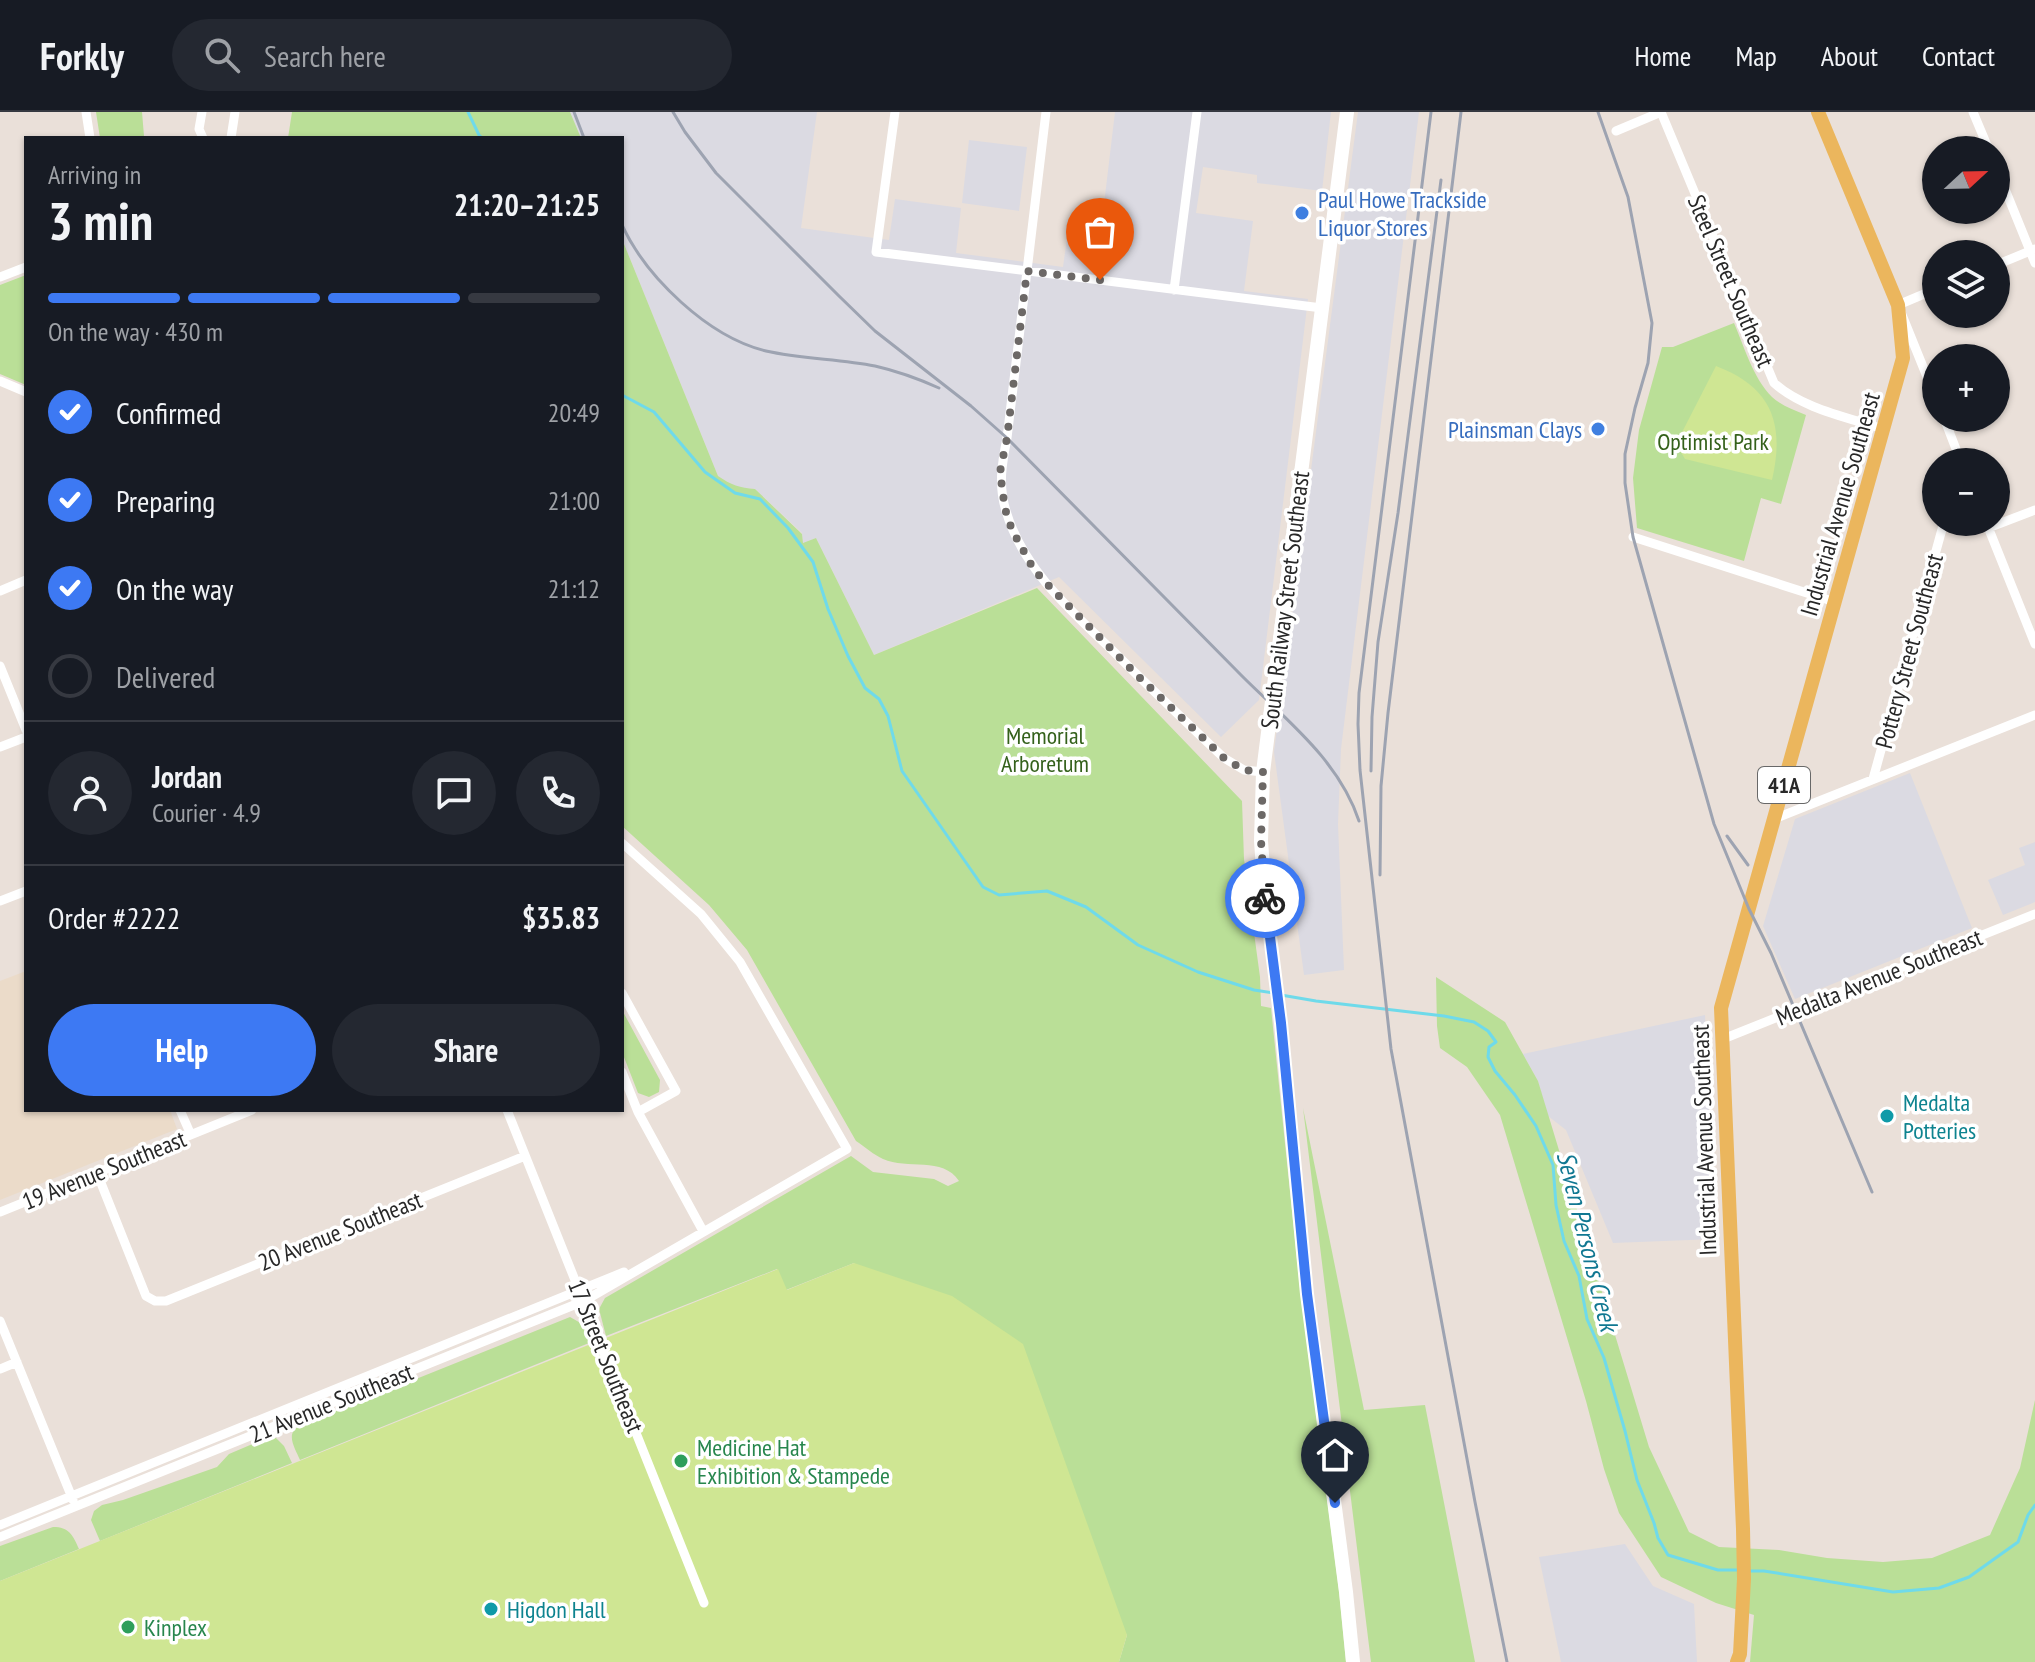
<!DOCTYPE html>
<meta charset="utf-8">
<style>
body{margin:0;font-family:"PT Sans Narrow",sans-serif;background:#242831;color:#f1f3f6;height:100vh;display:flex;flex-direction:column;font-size:30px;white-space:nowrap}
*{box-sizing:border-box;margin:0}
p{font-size:26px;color:#9ea1a6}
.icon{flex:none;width:44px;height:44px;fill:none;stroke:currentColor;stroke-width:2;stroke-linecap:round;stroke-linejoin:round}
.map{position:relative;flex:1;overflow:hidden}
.details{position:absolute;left:24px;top:24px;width:600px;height:976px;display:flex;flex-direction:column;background:#171b24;border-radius:0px;box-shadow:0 2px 6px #0004}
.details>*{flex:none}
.needle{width:52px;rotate:68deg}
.tools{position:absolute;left:1922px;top:24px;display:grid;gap:16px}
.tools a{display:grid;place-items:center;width:88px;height:88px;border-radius:50%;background:#171b24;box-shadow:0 2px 6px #0004;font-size:40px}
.pin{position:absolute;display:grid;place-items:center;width:68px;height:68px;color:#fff;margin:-82px -34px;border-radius:50% 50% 50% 0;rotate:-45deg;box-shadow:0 0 8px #0007}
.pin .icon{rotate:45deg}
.courier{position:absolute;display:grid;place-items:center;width:80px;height:80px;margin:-40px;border:6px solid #3d79f3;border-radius:50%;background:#fff;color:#222;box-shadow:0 2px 10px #0007}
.overview em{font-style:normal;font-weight:700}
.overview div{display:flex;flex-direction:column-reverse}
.overview{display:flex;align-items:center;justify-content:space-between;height:136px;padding:0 24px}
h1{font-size:52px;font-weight:700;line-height:60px}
.bar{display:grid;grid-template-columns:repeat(4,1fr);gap:12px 8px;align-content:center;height:96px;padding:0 24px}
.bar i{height:10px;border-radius:6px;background:#363941}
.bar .on{background:#3d79f3}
.bar p{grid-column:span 4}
.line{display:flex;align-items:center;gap:20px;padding:0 24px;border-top:2px solid #363941}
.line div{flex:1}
.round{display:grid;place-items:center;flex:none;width:84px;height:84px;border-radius:42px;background:#242831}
ol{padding:0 24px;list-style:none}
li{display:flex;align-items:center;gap:24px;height:88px}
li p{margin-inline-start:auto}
li .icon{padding:8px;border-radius:50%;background:#3d79f3;color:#fff;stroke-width:4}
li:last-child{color:#9ea1a6}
li i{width:44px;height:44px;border:4px solid #363941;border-radius:50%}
.cta{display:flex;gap:16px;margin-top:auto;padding:16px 24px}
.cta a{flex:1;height:92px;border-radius:48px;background:#3d79f3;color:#fff;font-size:32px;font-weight:700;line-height:92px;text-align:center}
.cta a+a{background:#242831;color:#f1f3f6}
header{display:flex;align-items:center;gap:48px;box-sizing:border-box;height:112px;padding:0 40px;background:#171b24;border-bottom:2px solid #363941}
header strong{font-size:38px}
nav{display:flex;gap:44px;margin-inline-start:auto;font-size:28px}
.search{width:560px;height:72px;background:#242831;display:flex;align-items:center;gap:20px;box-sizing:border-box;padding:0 28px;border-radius:44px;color:#9ea1a6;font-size:30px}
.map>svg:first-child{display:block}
.industrial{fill:#dbdae2}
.education{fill:#ebdbc9}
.green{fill:#badf97}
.pitch{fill:#cfe693}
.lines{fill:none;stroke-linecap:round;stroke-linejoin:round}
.stream{stroke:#6fdaea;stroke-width:3}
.street{stroke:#fff;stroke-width:9}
.secondary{stroke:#fff;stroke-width:14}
.primary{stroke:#ebb65d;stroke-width:14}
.rail{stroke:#9da3b1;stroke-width:3}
.done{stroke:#6c6866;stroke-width:8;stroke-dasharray:0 14.4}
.route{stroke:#3d79f3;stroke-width:10}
.shop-dot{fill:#3f7fe0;stroke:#fff;stroke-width:3}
.culture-dot{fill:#0f9aa8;stroke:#fff;stroke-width:3}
.leisure-dot{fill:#2e9e5b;stroke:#fff;stroke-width:3}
.labels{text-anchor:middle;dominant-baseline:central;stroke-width:7;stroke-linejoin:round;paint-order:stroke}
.shield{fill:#fff;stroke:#686868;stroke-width:2}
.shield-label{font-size:22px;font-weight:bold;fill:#282828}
.shop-label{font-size:24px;fill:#366cbe;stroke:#fff;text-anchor:start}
.street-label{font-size:24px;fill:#282828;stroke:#fff}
.park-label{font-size:24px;fill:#34611b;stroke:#fff}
.culture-label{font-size:24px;fill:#0d838f;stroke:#fff;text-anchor:start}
.leisure-label{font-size:24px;fill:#27864d;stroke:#fff;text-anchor:start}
.water-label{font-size:26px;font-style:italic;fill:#117892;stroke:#fff}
</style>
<header>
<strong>Forkly</strong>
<div class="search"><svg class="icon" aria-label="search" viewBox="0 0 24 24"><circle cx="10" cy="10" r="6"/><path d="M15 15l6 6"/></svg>Search here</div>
<nav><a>Home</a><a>Map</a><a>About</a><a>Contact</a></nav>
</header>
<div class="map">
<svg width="2035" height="1550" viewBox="0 0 2035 1550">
<rect width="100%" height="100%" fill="#eae0d9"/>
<path class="industrial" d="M570,0H817L801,116L889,128L895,87L961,96L956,141L1063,155L1070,105L1102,109L1115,0H1331L1322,79L1257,71V63L1203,55L1196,101L1253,109L1244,179L1308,187L1259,588L1221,625L1059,465L874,543L816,426L803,432L802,421L755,377L739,376L728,371L718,364L622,127V26H581Z
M1358,0H1419L1341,637L1338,712L1344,858L1304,863L1274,640Z
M969,28L1027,35L1019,99L962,91Z
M1910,661L1972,816L1795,887L1763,814L1795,707Z
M2035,730V790L2003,803L1988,768L2025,753L2019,736Z
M1705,903L1715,1127L1613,1131L1566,1018L1548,1004L1538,969L1523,942Z
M1625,1432L1653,1474L1694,1492L1697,1550H1561L1539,1445Z"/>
<path class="education" d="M26,859V998H170L177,1017L0,1088V869Z"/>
<path class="green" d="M96,0H142L144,24H139V26H100Z
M292,0H570L581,26H288Z
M622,127L718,364C731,373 740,376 755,377L802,422L803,431L816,426L874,543L1037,476L1242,689L1244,747L1260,865L1261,894L1271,896L1301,1186L1339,1479L1346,1550H1119L1127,1523L854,1151L786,1178L777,1157L606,1224L599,1197L605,1186L851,1044L873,1060L934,1067L948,1074L959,1069C943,1044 907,1058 883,1047C874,1043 865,1035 856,1029L747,838L709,793L622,714Z
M26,163V273L0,262V173Z
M1734,211C1744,234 1753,266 1772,285C1782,294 1794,298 1806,303L1781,392L1761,386L1744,449L1637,416L1633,366L1639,318L1662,235H1673Z
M1436,865L1505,910L1538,969L1649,1335L1689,1420L1719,1435L1779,1438L1827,1446L1883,1450L1932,1446L1990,1423L2020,1356L2035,1288V1550H1750L1754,1503L1716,1491L1661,1465L1619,1401L1604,1357L1586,1289L1500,1003L1467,955L1440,936L1437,914Z
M622,898L660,968L659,980L649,985L638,981L622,940Z
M1303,996L1364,1298L1425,1293L1475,1550H1371Z
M570,1205L584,1213L594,1229L300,1348C295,1336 285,1322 299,1314Z
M269,1325L276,1326L284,1334L292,1351L100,1429L91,1408L94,1399L102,1393L123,1388L217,1355L229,1342Z
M53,1415C69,1415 73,1423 79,1437L0,1469V1434Z"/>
<path class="pitch" d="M1716,254C1772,275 1785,312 1772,368L1685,347L1676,332Z
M854,1151L952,1184L1023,1232L1127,1523L1119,1550H0V1469L778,1157L787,1178Z"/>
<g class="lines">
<path class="stream" d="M468,0L479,23L482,26
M622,283L654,300L705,360L735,381L760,387L788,416L813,450L828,497L848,544L865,576L879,587L888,604L902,659L983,775L999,783L1047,779L1086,795L1138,833L1198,860L1254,878L1273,881
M1281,883L1316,889L1444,904L1474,910L1488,919L1496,930L1489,935L1488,945L1495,959L1515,983L1536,1014L1553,1053L1556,1093L1564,1129L1579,1164L1587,1207L1604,1246L1625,1319L1637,1368L1654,1411L1658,1426L1668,1443L1718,1458H1739
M1750,1459H1764L1893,1480L1939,1476L1969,1465L2018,1430L2028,1403L2035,1393"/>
<path class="street" d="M86,0L90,26
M202,0L199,17L203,26
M895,0L876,140L1322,196
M1046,0L1007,326C1002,351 998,373 1006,399C1023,457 1070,498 1113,539C1149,575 1187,611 1224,646L1244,658L1263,660
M1661,0L1774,271C1803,297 1847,305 1883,317
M1973,0L1989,38
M1616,19L1661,0
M231,26L235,0
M1996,55L2035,151
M1996,153L2035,137
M0,165L26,155
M1936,177L1898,193L1936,287
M1174,178L1197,0
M0,269L26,280
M1944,306L1961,350
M1986,410L2035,532
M1988,416L2035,398
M1633,425L1835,490
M0,479L26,468
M0,554L26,618
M0,635L26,625
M1873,667L1944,410
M1774,707L2035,603
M0,789L26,779
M622,881L676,979L638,1000
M1723,927L2035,802
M622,960L638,1000L703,1119
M180,998L191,1023
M507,998L704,1491
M97,1061L146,1184L155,1189H166L525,1044
M0,1100L252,998
M0,1209L73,1388
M0,1257L17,1250
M0,1413L624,1160
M0,1425L584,1189L847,1037L740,850L701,802L622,731"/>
<path class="secondary" d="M1347,0L1263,660L1261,729L1265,784L1281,911L1307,1182L1346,1480L1353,1550"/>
<path class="primary" d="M1737,1550L1740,1542L1744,1467L1743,1417L1721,896L1903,246L1898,193L1818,0"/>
<path class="rail" d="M574,0L584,26
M673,0L685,20L716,61L839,184L875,219L971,294L1007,326C1085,405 1163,485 1242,564C1285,607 1339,648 1359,709
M1431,0L1359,581L1358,612L1360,658L1391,937L1475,1390L1507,1550
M1598,0L1628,85L1652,211L1648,251L1635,296L1625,342V371L1633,425L1714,712L1749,797L1771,841L1872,1080
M622,113C646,165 708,225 766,239C802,247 839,247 875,254C897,259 919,267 939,276
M1371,659L1372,605L1378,530L1398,401L1441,68
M1727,724L1748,753
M1380,763L1381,674L1388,601L1461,0"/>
</g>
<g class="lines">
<path class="done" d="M1100,168L1027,159L1007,326L1000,360L1005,397L1012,418L1033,456L1043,468L1139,565L1224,646L1244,658L1263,660L1261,729L1265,786"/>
<path class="route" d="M1265,786L1281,911L1307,1182L1335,1391"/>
</g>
<g class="shop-dot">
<circle cx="1302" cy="101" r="8"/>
<circle cx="1598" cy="317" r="8"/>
</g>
<g class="culture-dot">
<circle cx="1887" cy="1004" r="8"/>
<circle cx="491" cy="1497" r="8"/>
</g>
<g class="leisure-dot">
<circle cx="681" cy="1349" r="8"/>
<circle cx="128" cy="1515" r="8"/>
</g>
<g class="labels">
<rect class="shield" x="1758" y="655" width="52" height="36" rx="6"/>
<g class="shield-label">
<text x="1784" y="673">41A</text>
</g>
<g class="shop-label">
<text x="1318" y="87">Paul Howe Trackside<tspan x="1318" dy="28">Liquor Stores</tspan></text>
<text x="1582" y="317" text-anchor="end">Plainsman Clays</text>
</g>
<g class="street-label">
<text transform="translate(1731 169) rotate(67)">Steel Street Southeast</text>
<text transform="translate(1840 392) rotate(-74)">Industrial Avenue Southeast</text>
<text transform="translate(1285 488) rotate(-83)">South Railway Street Southeast</text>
<text transform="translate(1909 539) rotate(-75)">Pottery Street Southeast</text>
<text transform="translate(1879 865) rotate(-22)">Medalta Avenue Southeast</text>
<text transform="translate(1704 1028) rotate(-92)">Industrial Avenue Southeast</text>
<text transform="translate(104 1058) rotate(-22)">19 Avenue Southeast</text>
<text transform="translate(340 1119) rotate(-22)">20 Avenue Southeast</text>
<text transform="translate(606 1244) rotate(68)">17 Street Southeast</text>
<text transform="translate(331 1291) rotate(-22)">21 Avenue Southeast</text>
</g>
<g class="park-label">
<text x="1713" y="329">Optimist Park</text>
<text x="1045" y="623">Memorial<tspan x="1045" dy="28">Arboretum</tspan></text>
</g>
<g class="culture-label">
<text x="1903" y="990">Medalta<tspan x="1903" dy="28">Potteries</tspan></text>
<text x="507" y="1497">Higdon Hall</text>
</g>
<g class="leisure-label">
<text x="697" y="1335">Medicine Hat<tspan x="697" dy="28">Exhibition &amp; Stampede</tspan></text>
<text x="144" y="1515">Kinplex</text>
</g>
<g class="water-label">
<text transform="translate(1588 1129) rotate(76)">Seven Persons Creek</text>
</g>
</g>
</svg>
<div class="tools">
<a><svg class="needle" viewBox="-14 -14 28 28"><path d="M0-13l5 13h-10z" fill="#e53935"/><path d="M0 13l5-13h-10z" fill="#9ea1a6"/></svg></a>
<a><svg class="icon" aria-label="layers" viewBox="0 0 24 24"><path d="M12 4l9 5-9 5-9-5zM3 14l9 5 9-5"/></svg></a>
<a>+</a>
<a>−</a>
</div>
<div class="pin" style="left:1100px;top:168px;background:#ea580c"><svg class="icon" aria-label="bag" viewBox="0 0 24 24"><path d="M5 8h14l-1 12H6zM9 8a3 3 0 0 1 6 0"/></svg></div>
<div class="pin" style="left:1335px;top:1391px;background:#1f2937"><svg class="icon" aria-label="home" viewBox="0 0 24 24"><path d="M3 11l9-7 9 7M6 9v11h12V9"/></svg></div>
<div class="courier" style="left:1265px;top:786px"><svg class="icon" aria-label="bike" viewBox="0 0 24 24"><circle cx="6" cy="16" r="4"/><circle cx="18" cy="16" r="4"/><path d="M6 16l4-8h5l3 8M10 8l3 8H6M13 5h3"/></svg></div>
<section class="details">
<div class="overview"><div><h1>3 min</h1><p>Arriving in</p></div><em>21:20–21:25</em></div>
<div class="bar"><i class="on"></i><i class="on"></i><i class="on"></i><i></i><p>On the way · 430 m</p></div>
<ol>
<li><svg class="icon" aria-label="check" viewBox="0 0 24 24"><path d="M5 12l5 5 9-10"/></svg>Confirmed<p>20:49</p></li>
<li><svg class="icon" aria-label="check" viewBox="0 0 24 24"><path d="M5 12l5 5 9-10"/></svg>Preparing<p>21:00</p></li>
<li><svg class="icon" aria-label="check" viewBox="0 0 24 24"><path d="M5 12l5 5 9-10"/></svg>On the way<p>21:12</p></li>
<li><i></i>Delivered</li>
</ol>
<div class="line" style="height:144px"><a class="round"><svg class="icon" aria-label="person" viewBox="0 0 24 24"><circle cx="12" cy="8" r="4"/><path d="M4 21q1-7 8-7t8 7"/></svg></a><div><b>Jordan</b><p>Courier · 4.9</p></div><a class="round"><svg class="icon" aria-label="chat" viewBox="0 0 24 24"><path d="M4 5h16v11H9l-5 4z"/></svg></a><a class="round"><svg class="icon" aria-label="phone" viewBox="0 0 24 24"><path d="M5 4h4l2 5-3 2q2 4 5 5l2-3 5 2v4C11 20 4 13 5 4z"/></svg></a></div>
<div class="line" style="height:104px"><div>Order #2222</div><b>$35.83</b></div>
<div class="cta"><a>Help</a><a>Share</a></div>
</section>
</div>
